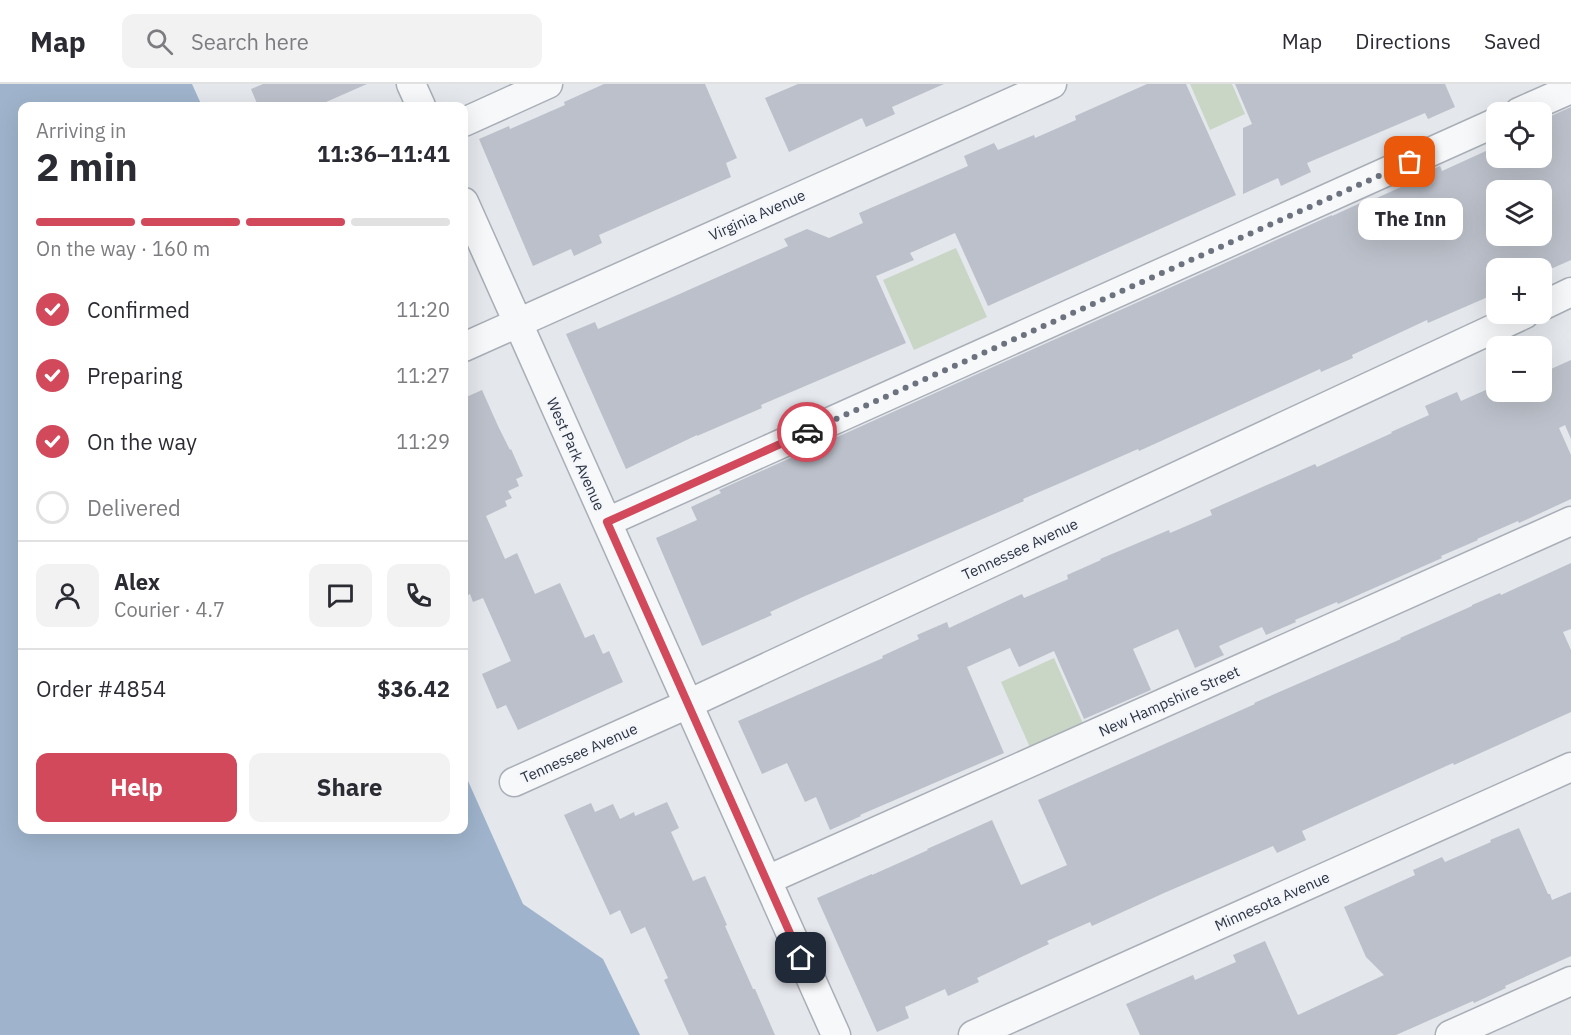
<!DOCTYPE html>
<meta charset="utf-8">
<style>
body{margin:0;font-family:"IBM Plex Sans",sans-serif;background:#f2f2f3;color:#2b2b33;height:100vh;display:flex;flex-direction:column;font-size:22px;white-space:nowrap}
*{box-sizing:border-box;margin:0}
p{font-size:20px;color:#7c7c81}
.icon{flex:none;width:33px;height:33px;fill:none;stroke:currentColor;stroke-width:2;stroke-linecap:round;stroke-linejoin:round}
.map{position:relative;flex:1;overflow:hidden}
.details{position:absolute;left:18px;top:18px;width:450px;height:732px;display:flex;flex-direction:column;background:#fff;border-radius:12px;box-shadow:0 6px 24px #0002}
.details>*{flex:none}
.tools{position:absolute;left:1486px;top:18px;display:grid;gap:12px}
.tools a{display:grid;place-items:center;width:66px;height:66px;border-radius:12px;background:#fff;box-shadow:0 6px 24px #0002;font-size:30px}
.pin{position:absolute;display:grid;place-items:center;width:51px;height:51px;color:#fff;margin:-26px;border-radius:12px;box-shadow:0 3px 9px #0006}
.courier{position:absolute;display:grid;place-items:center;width:60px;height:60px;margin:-30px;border:4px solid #d1495b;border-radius:50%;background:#fff;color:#222;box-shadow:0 2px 8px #0007}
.bubble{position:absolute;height:42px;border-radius:12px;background:#fff;box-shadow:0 6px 24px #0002;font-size:20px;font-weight:800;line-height:42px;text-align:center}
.headline em{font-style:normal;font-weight:800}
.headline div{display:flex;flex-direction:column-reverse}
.headline{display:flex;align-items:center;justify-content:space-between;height:102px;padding:0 18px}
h1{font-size:39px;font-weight:800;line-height:45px}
.bar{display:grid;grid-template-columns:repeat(4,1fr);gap:9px 6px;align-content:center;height:72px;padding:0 18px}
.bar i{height:8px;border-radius:4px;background:#e1e1e2}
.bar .current{background:#d1495b}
.bar p{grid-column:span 4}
.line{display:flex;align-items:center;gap:15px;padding:0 18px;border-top:2px solid #e1e1e2}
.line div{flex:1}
.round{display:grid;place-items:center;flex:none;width:63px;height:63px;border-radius:12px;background:#f2f2f3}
ol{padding:0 18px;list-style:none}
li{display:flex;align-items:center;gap:18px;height:66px}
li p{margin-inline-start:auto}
li .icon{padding:6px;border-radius:50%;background:#d1495b;color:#fff;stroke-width:4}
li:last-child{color:#7c7c81}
li i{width:33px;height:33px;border:3px solid #e1e1e2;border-radius:50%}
.cta{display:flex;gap:12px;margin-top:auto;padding:12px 18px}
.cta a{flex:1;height:69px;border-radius:12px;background:#d1495b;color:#fff;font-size:24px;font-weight:800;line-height:69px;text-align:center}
.cta a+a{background:#f2f2f3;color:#2b2b33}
header{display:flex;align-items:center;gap:36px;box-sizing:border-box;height:84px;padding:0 30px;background:#fff;border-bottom:2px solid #e1e1e2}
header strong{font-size:28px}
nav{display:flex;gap:33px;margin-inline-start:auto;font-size:21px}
.search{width:420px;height:54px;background:#f2f2f3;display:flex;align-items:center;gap:15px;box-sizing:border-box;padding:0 21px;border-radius:12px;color:#7c7c81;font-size:22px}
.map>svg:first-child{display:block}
.green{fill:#c9d6c5}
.water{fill:#9fb4cc}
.building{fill:#bbc0ca;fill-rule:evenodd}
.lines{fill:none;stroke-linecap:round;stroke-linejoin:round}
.street-casing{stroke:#a9aeb7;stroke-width:31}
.street{stroke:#f7f8fa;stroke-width:28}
.done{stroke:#6c737f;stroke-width:6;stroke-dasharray:0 10.8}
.route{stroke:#d1495b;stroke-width:8}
.labels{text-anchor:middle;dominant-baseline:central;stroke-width:4.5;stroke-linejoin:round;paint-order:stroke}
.street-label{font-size:15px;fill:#2b3445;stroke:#f4f6f9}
</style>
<header>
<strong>Map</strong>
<div class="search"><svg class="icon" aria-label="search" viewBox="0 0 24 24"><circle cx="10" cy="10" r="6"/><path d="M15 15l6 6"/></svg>Search here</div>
<nav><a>Map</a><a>Directions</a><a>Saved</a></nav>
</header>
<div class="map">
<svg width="1571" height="951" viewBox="0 0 1571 951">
<rect width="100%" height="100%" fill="#e4e7ec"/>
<path class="green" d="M1190,0H1232L1245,30L1210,46Z
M956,164L987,233L914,266L883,196Z
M1054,574L1085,644L1032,668L1001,598Z"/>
<path class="water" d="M0,0H192L202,22H22V746H464V688L523,820L603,875L640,951H0Z"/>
<path class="building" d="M263,0H367L317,22H258L251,5Z
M604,0H705L737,74L726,79L731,93L599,151L602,159L574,172L571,165L533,182L479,55L509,42L510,45L565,21L564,18Z
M798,0H944L892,23L895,30L866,43L862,34L789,68L765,14Z
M1147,0H1186L1236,111L988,222L955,149L910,169L914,176L876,192L906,259L761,321L762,324L697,352V351L626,385L566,250L595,238L598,245L675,212L788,162L784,155L807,145L829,154L863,139L859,129L968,82L964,72L994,59L998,66L1034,51L1035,54L1076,36L1075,32Z
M1235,0H1445L1455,23L1428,35L1425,29L1307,79L1311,88L1281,102L1278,94L1243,110V44L1252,40Z
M1571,23V176L1553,184H1497V209L1428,239L1427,236L1352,271L1353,274L1321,288L1320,285L1139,367L1138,365L1065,397L1023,415L1024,417L805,512L770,528L772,531L702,562L656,454L697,436L691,423L721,409L719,406L1332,131V132L1367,116L1368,118L1412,98L1411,95L1440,82L1442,87L1497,62V74H1542V36ZM1497,106H1542V152H1497Z
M1571,276V355L1565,341L1559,344L1571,371V415L1519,439L1518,437L1477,455L1478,456L1441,472L1442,474L1338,520L1337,518L1295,536L1296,538L1266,551L1262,543L1219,562L1224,571L1195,584L1178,545L1133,565L1151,606L1084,635L1054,567L1019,583L1010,564L967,583L1004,669L860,731L861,732L830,746L816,713L805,718L787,679L762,690L738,637L883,574L882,572L919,555L917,551L947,538L949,544L1022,510L1024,514L1068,495L1067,491L1101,476L1100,475L1169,446L1170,449L1212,431L1210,426L1315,380L1317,383L1392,349L1391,348L1429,331L1425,322L1457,308L1461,317L1497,301V309L1501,308H1550L1542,289Z
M482,306L498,342L510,366L511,365L523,392L516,395L519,402L508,407L512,414L505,417L507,422L486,432L505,475L517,469L535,510L560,499L585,554L594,550L603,570L609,567L623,598L518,646L506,621L497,625L482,590L511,577L483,514L473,518L470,510L464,513V314Z
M1571,479V545L1563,548L1571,566V628L1454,681L1453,679L1302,747L1306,756L1277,769L1273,762L1164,809L1092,842L1090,838L1047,857L1049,860L977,894L979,898L948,912L945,905L905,923L909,934L877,948L817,814L872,790V791L928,766L927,765L992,736L1021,801L1067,781L1038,716L1255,620L1254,619L1401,555L1400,554L1472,522V521L1500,509L1501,511Z
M667,718L679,744L671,748L693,797L705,792L727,841L725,842L753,905H755L775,951H689L664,896L668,894L645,843L631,850L620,826L610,831L564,731L591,719L595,728L613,720L620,735L634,728L635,732Z
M1519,744L1548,810H1550L1552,816L1571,808V872L1505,902L1506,904L1474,919L1473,917L1396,951H1140L1126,920L1193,891L1195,896L1236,878L1233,871L1265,857L1298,931L1384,891L1366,873L1344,823L1415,791L1413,786L1442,773L1445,778L1491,758L1490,756Z"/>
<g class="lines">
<defs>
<path id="street" d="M411,0L421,22
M1519,28L1571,5
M464,38L548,0
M464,118L836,951
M1542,222L1571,208
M464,263L1052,0
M607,438L1497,38
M514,698L688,620L1525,230
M767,796L1571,437
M973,951L1571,683
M1450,951L1571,897"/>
</defs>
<use href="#street" class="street-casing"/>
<use href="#street" class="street"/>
</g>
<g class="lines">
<path class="done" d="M807,348L1410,78"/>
<path class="route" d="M801,874L607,438L807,348"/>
</g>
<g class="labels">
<g class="street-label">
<text transform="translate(757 131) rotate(-24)">Virginia Avenue</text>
<text transform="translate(576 370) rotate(66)">West Park Avenue</text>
<text transform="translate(1020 465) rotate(-25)">Tennessee Avenue</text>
<text transform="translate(1169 617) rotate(-24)">New Hampshire Street</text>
<text transform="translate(579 669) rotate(-24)">Tennessee Avenue</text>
<text transform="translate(1272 817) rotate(-24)">Minnesota Avenue</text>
</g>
</g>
</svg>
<div class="tools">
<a><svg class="icon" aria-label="locate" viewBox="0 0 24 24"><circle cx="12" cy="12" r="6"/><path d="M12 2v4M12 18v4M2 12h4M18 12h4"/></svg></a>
<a><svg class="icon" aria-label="layers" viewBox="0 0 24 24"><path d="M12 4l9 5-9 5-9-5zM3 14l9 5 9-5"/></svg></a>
<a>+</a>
<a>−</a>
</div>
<div class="pin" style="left:1410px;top:78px;background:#ea580c"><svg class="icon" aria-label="bag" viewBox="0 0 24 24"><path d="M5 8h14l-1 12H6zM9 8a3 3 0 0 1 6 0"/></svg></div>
<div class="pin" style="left:801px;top:874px;background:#1f2937"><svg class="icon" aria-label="home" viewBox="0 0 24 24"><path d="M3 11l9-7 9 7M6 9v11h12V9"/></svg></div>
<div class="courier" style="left:807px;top:348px"><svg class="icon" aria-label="car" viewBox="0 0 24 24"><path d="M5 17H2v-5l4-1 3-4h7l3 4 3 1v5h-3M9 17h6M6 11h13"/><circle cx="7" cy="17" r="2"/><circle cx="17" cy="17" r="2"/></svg></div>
<div class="bubble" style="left:1358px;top:114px;width:105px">The Inn</div>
<section class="details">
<div class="headline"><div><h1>2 min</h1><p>Arriving in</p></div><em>11:36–11:41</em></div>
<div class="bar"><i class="current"></i><i class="current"></i><i class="current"></i><i></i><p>On the way · 160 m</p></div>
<ol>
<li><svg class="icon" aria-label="check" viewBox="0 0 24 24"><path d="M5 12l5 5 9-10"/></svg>Confirmed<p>11:20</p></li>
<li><svg class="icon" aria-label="check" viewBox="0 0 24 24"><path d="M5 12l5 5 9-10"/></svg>Preparing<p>11:27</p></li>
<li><svg class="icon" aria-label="check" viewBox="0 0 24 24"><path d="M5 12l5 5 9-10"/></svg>On the way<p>11:29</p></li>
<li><i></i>Delivered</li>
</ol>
<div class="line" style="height:108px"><a class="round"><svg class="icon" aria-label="person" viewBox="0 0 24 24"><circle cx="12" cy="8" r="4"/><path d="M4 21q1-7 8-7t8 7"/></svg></a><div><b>Alex</b><p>Courier · 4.7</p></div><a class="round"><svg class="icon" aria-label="chat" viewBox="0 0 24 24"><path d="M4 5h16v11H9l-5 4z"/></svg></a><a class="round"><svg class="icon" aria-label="phone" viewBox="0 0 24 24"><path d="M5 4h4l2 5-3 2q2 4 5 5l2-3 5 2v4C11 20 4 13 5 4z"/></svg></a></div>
<div class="line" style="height:78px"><div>Order #4854</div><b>$36.42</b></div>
<div class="cta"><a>Help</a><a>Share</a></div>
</section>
</div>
